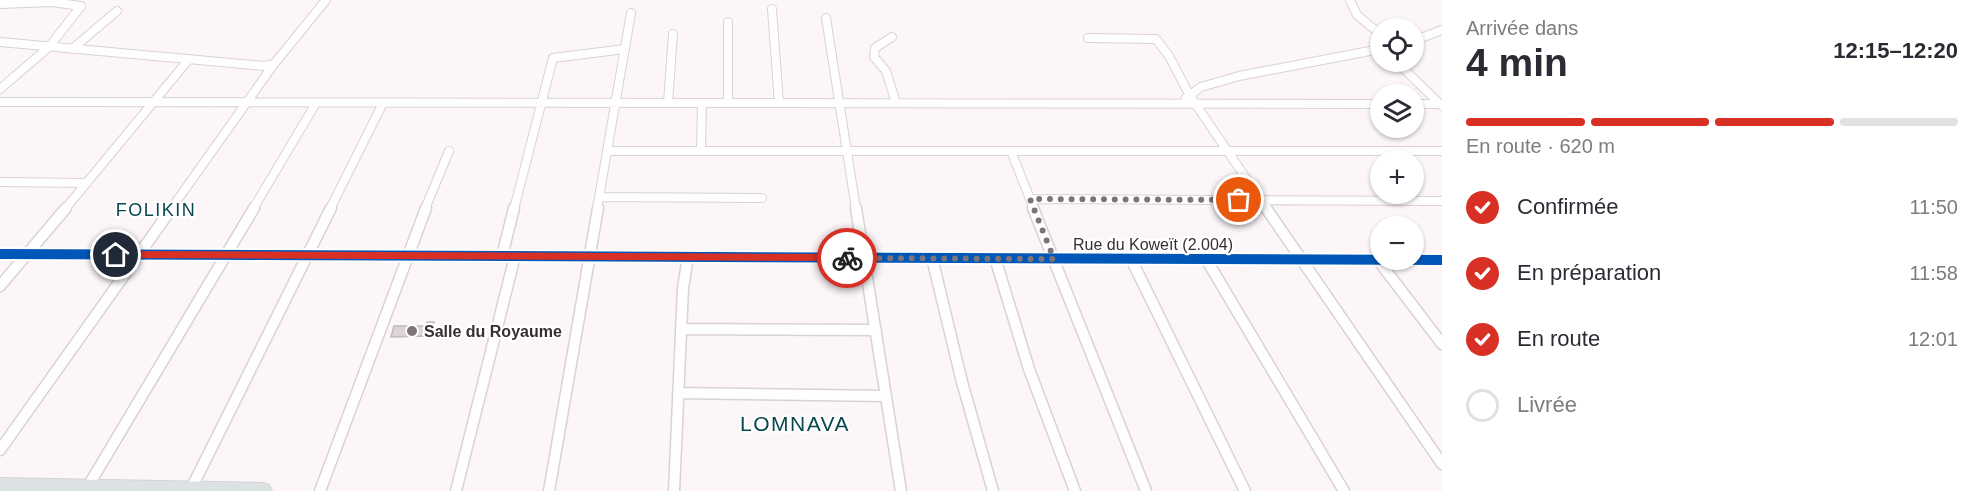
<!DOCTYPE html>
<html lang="fr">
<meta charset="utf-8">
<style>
body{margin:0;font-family:Arial,sans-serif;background:#f7f7f7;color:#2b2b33;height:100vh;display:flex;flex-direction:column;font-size:22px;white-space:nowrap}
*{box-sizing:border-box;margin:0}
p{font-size:20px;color:#7c7c81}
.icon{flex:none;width:33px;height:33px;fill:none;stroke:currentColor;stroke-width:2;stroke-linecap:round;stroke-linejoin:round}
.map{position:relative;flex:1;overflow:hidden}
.sheet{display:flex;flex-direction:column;background:#fff;width:540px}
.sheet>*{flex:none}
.controls{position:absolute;left:1370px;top:18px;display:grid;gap:12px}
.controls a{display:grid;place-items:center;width:54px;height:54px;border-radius:50%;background:#fff;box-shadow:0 2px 4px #0004;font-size:30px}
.pin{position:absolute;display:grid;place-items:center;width:51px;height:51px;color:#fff;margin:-26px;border:3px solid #fff;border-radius:50%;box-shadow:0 2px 6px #0007}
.courier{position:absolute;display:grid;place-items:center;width:60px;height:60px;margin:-30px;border:4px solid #d93025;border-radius:50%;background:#fff;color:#222;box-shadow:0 2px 8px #0007}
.headline em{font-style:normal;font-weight:600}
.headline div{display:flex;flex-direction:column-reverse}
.headline{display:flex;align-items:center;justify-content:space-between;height:102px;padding:0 24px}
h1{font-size:39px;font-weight:600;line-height:45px}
.bar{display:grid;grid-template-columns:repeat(4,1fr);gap:9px 6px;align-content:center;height:72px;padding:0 24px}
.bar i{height:8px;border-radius:4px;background:#e1e1e2}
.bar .selected{background:#d93025}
.bar p{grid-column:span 4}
ol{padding:0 24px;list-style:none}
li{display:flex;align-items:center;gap:18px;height:66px}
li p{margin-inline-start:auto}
li .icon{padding:6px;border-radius:50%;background:#d93025;color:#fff;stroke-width:4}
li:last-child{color:#7c7c81}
li i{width:33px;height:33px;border:3px solid #e1e1e2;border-radius:50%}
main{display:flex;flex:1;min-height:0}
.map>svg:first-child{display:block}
.building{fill:#dcd4d9;stroke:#bfb8bc;stroke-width:1.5}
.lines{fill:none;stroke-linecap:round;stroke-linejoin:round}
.minor-far1-casing{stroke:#d9d1d6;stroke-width:10}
.minor-casing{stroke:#d9d1d6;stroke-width:13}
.primary-casing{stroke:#d6d2d4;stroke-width:2}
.minor-far1{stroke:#fffefe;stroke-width:8}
.minor{stroke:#fffefe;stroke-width:10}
.primary{fill:#dce2e4;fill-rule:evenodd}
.cycleway-casing{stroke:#fff;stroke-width:14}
.cycleway{stroke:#0057b8;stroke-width:10}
.route{fill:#d93025}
.done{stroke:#7c7479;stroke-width:6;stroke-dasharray:0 10.8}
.poi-dot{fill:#7c7479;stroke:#fff;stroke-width:2}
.labels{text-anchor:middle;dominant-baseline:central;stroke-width:4.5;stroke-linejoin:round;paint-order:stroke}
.street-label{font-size:16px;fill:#372e34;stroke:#fff}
.poi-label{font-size:16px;font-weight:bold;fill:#372e34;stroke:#fff;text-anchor:start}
.neighbourhood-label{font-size:18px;letter-spacing:1.5px;fill:#07484f;stroke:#fff}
.near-neighbourhood-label{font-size:21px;letter-spacing:1.5px;fill:#07484f;stroke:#fff}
</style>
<main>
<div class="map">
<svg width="1442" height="491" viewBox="0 0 1442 491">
<rect width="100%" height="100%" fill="#fcf6f9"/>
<path class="building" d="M427,322H434L429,336L391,337L394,326H426Z"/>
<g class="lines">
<defs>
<path id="minor-far1" d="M1350,0L1357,15L1380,34
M0,4L52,2L81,6L49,47L0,89
M772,9L779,103
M826,18L856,209
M728,22V103
M892,37L875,48L874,57L886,71L896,103
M1088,38L1156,39L1169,56L1190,96L1267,209
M1413,41L1442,30
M0,42L264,66L274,64L326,0
M72,49L117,11
M1391,62L1404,69L1442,106
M1186,98L1201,87L1239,76L1380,49
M0,102L1380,104
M668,103L673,34
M1413,104H1440
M607,151H1442
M701,151L702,103
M1011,151L1034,209
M0,182L87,183
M599,197L762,198
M1030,199L1442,201
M65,209L189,59
M171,209L274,64
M253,209L316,103
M330,209L383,103
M425,209L449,151
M514,209L553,58L625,49
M597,209L631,13"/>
<path id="minor" d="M856,208L901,491
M1033,208L1146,491
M1266,208L1442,464
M0,254L1442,260
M502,256L514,208
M932,258L962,382L993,491
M995,258L1029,369L1075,491
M1131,259L1245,491
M1206,259L1344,491
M1378,260L1442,344
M0,286L66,208
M681,329L876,330
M678,393L886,396
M0,450L172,208
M87,488L254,208
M190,491L331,208
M320,491L426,208
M456,491L515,256
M549,491L598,208
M674,491L683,288L688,257"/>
<path id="primary" d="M0,478L263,483L269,485L272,491H0Z"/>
</defs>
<use href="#minor-far1" class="minor-far1-casing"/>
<use href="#minor" class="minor-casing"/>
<use href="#primary" class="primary-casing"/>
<use href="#minor-far1" class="minor-far1"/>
<use href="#minor" class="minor"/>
<use href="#primary" class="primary"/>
<defs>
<path id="cycleway" d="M0,254L1442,260"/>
</defs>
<use href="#cycleway" class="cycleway-casing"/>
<use href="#cycleway" class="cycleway"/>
</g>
<path class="route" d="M116,251L847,254L852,258L847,261L116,258L111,255Z"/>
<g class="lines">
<path class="done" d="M847,258L1054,259L1030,199L1239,200"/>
</g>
<circle class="poi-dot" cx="412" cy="331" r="6"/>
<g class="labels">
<g class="street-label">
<text x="1153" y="244">Rue du Koweït (2.004)</text>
</g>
<g class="poi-label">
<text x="424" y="331">Salle du Royaume</text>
</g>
<g class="neighbourhood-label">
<text x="156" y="210">FOLIKIN</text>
</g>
<g class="near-neighbourhood-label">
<text x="795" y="423">LOMNAVA</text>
</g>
</g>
</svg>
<div class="controls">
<a><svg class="icon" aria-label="locate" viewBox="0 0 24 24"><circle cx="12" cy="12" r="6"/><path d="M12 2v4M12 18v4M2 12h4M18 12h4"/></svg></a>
<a><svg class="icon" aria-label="layers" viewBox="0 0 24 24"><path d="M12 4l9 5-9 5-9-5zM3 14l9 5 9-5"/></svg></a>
<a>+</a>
<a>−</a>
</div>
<div class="pin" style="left:1239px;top:200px;background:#ea580c"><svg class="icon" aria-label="bag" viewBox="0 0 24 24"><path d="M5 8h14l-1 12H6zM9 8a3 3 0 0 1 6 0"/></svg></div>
<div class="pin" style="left:116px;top:255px;background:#1f2937"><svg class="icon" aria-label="home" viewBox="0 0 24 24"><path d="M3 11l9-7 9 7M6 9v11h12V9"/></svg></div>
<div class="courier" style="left:847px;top:258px"><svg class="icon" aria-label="bike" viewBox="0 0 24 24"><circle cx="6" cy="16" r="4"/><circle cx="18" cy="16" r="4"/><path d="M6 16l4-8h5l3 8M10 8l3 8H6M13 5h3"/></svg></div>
</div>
<section class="sheet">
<div class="headline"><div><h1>4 min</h1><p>Arrivée dans</p></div><em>12:15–12:20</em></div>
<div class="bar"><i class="selected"></i><i class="selected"></i><i class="selected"></i><i></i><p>En route · 620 m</p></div>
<ol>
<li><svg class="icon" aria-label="check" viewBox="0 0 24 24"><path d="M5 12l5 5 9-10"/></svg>Confirmée<p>11:50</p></li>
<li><svg class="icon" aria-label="check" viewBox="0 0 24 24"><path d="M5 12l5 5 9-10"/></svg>En préparation<p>11:58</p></li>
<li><svg class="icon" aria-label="check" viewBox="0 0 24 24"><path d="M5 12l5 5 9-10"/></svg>En route<p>12:01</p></li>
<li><i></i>Livrée</li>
</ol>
</section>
</main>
